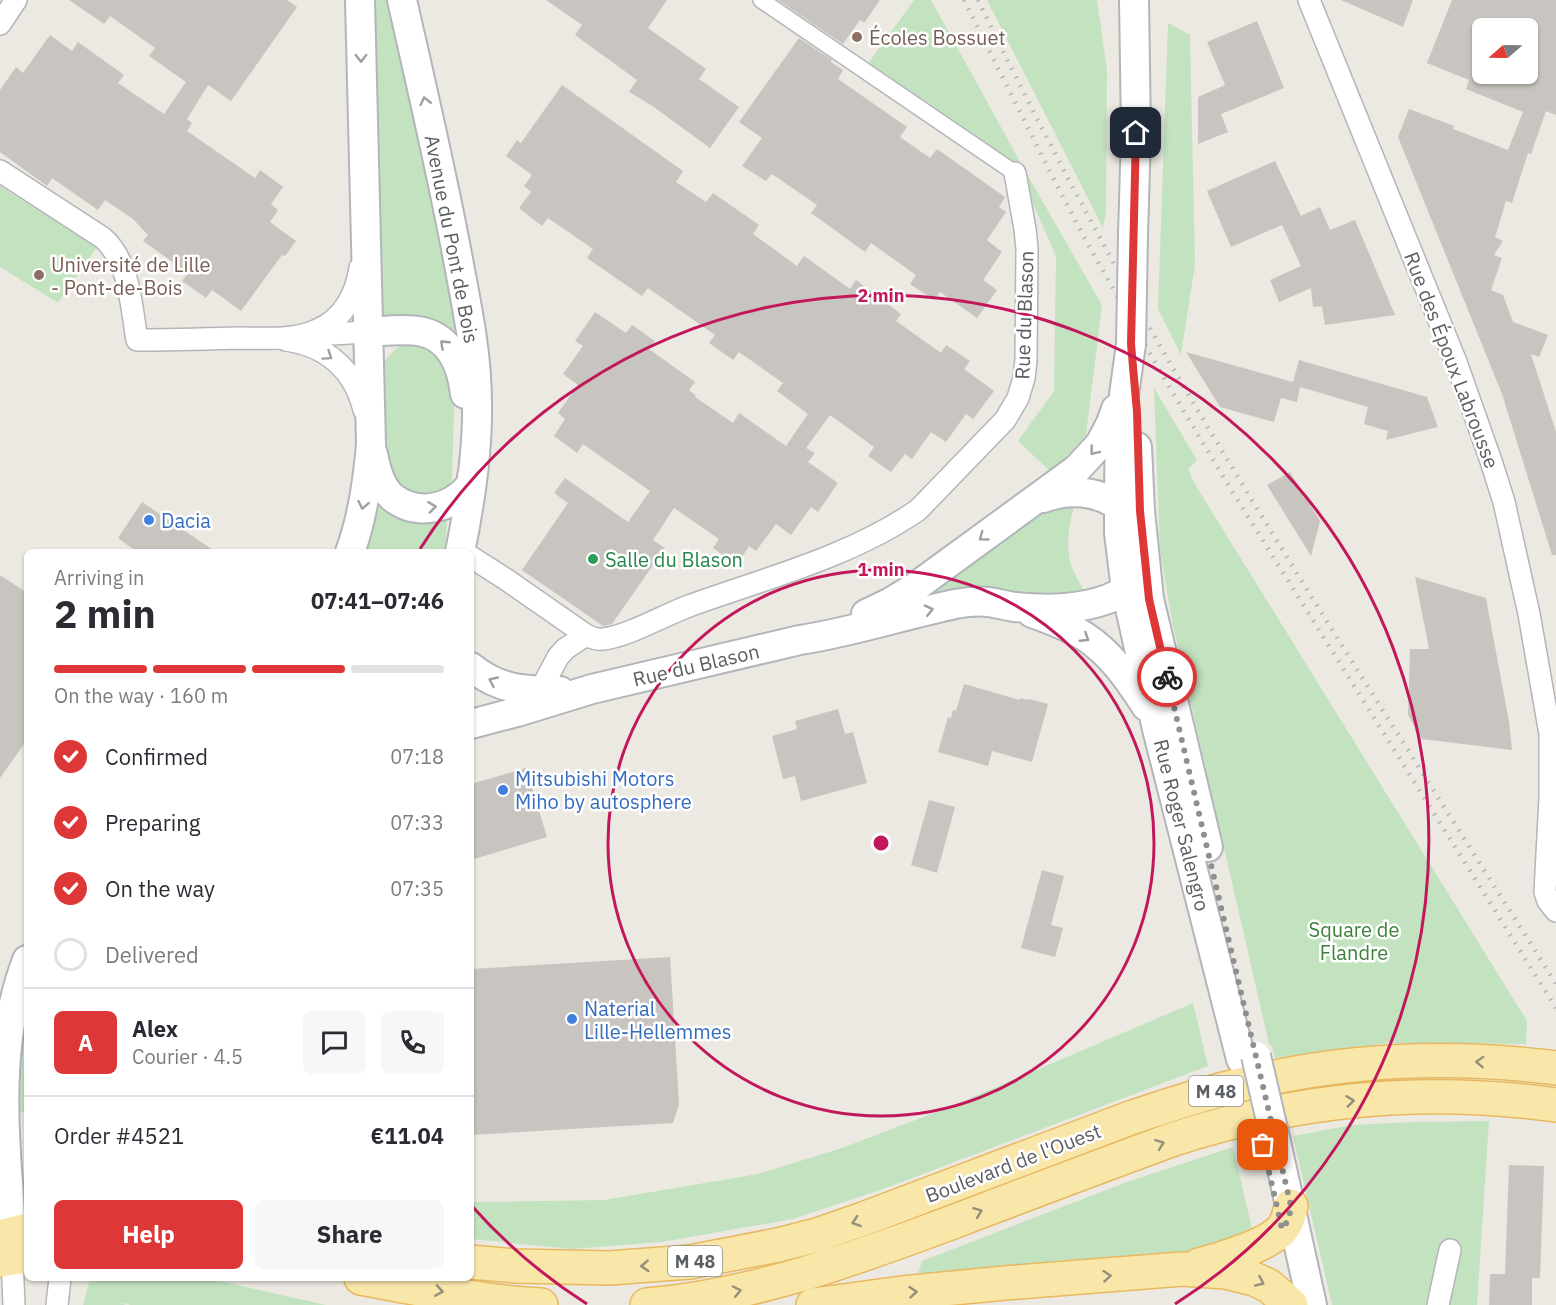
<!DOCTYPE html>
<meta charset="utf-8">
<style>
body{margin:0;font-family:"IBM Plex Sans",sans-serif;background:#f7f7f7;color:#2b2b33;height:100vh;display:flex;flex-direction:column;font-size:22px;white-space:nowrap}
*{box-sizing:border-box;margin:0}
p{font-size:20px;color:#7c7c81}
.icon{flex:none;width:33px;height:33px;fill:none;stroke:currentColor;stroke-width:2;stroke-linecap:round;stroke-linejoin:round}
.map{position:relative;flex:1;overflow:hidden}
.panel{position:absolute;left:24px;top:549px;width:450px;height:732px;display:flex;flex-direction:column;background:#fff;border-radius:9px;box-shadow:0 2px 4px #0004}
.panel>*{flex:none}
.needle{width:39px;rotate:250deg}
.controls{position:absolute;left:1472px;top:18px;display:grid;gap:12px}
.controls a{display:grid;place-items:center;width:66px;height:66px;border-radius:9px;background:#fff;box-shadow:0 2px 4px #0004;font-size:30px}
.pin{position:absolute;display:grid;place-items:center;width:51px;height:51px;color:#fff;margin:-26px;border-radius:12px;box-shadow:0 3px 9px #0006}
.courier{position:absolute;display:grid;place-items:center;width:60px;height:60px;margin:-30px;border:4px solid #dd3837;border-radius:50%;background:#fff;color:#222;box-shadow:0 2px 8px #0007}
.summary em{font-style:normal;font-weight:800}
.summary div{display:flex;flex-direction:column-reverse}
.summary{display:flex;align-items:center;justify-content:space-between;height:102px;padding:0 30px}
h1{font-size:39px;font-weight:800;line-height:45px}
.bar{display:grid;grid-template-columns:repeat(4,1fr);gap:9px 6px;align-content:center;height:72px;padding:0 30px}
.bar i{height:8px;border-radius:4px;background:#e1e1e2}
.bar .selected{background:#dd3837}
.bar p{grid-column:span 4}
.line{display:flex;align-items:center;gap:15px;padding:0 30px;border-top:2px solid #e1e1e2}
.line div{flex:1}
.round{display:grid;place-items:center;flex:none;width:63px;height:63px;border-radius:9px;background:#f7f7f7}
ol{padding:0 30px;list-style:none}
li{display:flex;align-items:center;gap:18px;height:66px}
li p{margin-inline-start:auto}
li .icon{padding:6px;border-radius:50%;background:#dd3837;color:#fff;stroke-width:4}
li:last-child{color:#7c7c81}
li i{width:33px;height:33px;border:3px solid #e1e1e2;border-radius:50%}
.button{display:flex;gap:12px;margin-top:auto;padding:12px 30px}
.button a{flex:1;height:69px;border-radius:9px;background:#dd3837;color:#fff;font-size:24px;font-weight:800;line-height:69px;text-align:center}
.button a+a{background:#f7f7f7;color:#2b2b33}
.map>svg:first-child{display:block}
.green{fill:#c3e3c0}
.building{fill:#c8c4bf;fill-rule:evenodd}
.lines{fill:none;stroke-linecap:round;stroke-linejoin:round}
.pedestrian-casing{stroke:#b3b5b9;stroke-width:18}
.minor-casing{stroke:#b3b5b9;stroke-width:24}
.secondary-casing{stroke:#b2b5b9;stroke-width:32}
.primary-casing{stroke:#e8b860;stroke-width:36}
.pedestrian{stroke:#fff;stroke-width:15}
.minor{stroke:#fff;stroke-width:21}
.secondary{stroke:#fff;stroke-width:28}
.primary{stroke:#f9e7aa;stroke-width:33}
.rail{stroke:#b1b2b2;stroke-width:4.5;stroke-dasharray:1.5 8;stroke-linecap:butt}
.secondary-bridge-casing{stroke:#b2b5b9;stroke-width:32;stroke-linecap:butt}
.secondary-bridge{stroke:#fff;stroke-width:28}
.oneway{stroke:#9d9fa1}
.oneway2{stroke:#928f7b}
.done{stroke:#8e8f8f;stroke-width:6;stroke-dasharray:0 10.8}
.route{stroke:#dd3837;stroke-width:8}
.ring{fill:none;stroke:#c2185b;stroke-width:3}
.education-dot{fill:#8d6e63;stroke:#fff;stroke-width:2}
.shop-dot{fill:#3f7fe0;stroke:#fff;stroke-width:2}
.leisure-dot{fill:#2e9e5b;stroke:#fff;stroke-width:2}
.labels{text-anchor:middle;dominant-baseline:central;stroke-width:5;stroke-linejoin:round;paint-order:stroke}
.shield{fill:#fff;stroke:#8c8f91;stroke-width:1.5}
.shield-label{font-size:18px;font-weight:bold;fill:#5b5f62}
.education-label{font-size:20px;fill:#785e54;stroke:#fff;text-anchor:start}
.street-label{font-size:20px;fill:#5b5f62;stroke:#fff}
.shop-label{font-size:20px;fill:#366cbe;stroke:#fff;text-anchor:start}
.leisure-label{font-size:20px;fill:#27864d;stroke:#fff;text-anchor:start}
.park-label{font-size:20px;fill:#3c823a;stroke:#fff}
.centre{fill:#c2185b;stroke:#fff;stroke-width:3}
.ring-label{font-size:18px;text-anchor:middle;font-weight:bold;fill:#c2185b;stroke:#fff;stroke-width:5;stroke-linejoin:round;paint-order:stroke}
</style>
<div class="map">
<svg width="1556" height="1305" viewBox="0 0 1556 1305">
<rect width="100%" height="100%" fill="#ece9e2"/>
<path class="green" d="M370,0H389L454,300L462,349L378,318Z
M914,0H931L1023,167L1102,305L1086,435L1052,473L1018,441L1054,391L1056,256L1018,170L867,65Z
M987,0H1097L1107,70L1106,211L1103,228Z
M1168,23L1190,35L1195,264L1181,355L1158,309Z
M0,186L97,247L58,303L0,267Z
M404,343L433,345L455,379L452,480L447,490L435,498L403,492L383,456L380,371C386,357 392,352 404,343Z
M1154,388L1197,460L1188,469L1196,486L1527,1021L1526,1044L1388,1043L1275,1058L1272,1046L1269,1044L1172,621L1160,549Z
M375,502L418,523H432L447,520L445,552H361Z
M1076,502C1069,520 1066,543 1070,562C1073,572 1080,583 1085,592L1074,596L922,600L1041,507Z
M27,990V1113L19,1112L15,1070Z
M1193,1003L1208,1066L883,1189L793,1219L662,1242L572,1249L471,1239V1202L604,1200L758,1174L842,1148L952,1106Z
M1489,1121L1477,1305H1332L1293,1136L1352,1125L1413,1122Z
M1233,1147L1254,1237L1192,1253L916,1280L922,1261L1124,1183Z
M90,1278H206L326,1305H131L115,1301L126,1305H83Z"/>
<path class="building" d="M69,0H287L297,7L231,101L208,85L187,119L192,123L187,131L255,178L260,170L283,187L271,204L278,210L270,222L296,241L285,256L282,255L241,311L212,290L206,298L182,281L188,273L143,241L148,235L133,219L105,200L98,210L52,178L47,186L0,152V90L16,67L23,73L50,35L72,51L78,42L124,75L118,83L164,114L186,82L149,56L155,48L110,16L104,24Z
M546,0H667L648,28L706,69L699,79L739,107L710,148L651,105L629,92L637,80L575,35L582,25Z
M778,0H880L864,23L860,20L843,44Z
M1341,0H1413L1403,27Z
M1452,0H1556V115L1546,111L1531,154L1528,153L1512,203L1506,201L1495,237L1503,241L1494,255L1502,258L1491,290L1503,295L1513,322L1548,335L1539,357L1531,354L1556,432V555H1552L1502,394L1398,137L1409,109L1454,126L1453,129L1508,150L1523,112L1466,89L1469,80L1427,63ZM1482,28H1527V74H1482Z
M1257,21L1284,88L1221,114L1228,132L1198,144V97L1225,85L1207,42Z
M799,38L832,60L831,62L843,70L838,79L907,127L900,137L930,158L937,149L1005,197L999,207L1006,212L987,240L1002,252L983,280L997,290L977,318L940,292L934,300L910,284L916,275L871,243L865,252L811,213L817,205L772,174L766,181L742,166L762,138L739,122Z
M562,85L683,171L676,182L706,202L713,193L759,225L753,234L797,266L804,256L850,289L856,280L901,314L896,321L941,353L946,345L970,361L964,369L994,391L973,419L966,414L946,442L931,432L912,459L905,454L891,472L868,456L874,447L830,415L806,448L815,453L808,462L838,483L818,512L811,507L791,535L776,524L756,551L749,546L737,565L713,548L719,539L674,508L653,540L665,548L612,624L603,626L522,570L568,503L554,493L565,478L628,522L650,491L583,444L577,453L554,436L565,419L558,413L578,385L563,374L583,346L575,341L595,312L626,333L632,325L655,341L649,349L695,382L689,390L696,396L695,397L733,423L739,413L786,446L808,414L777,391L783,383L739,352L733,360L709,343L715,335L648,288L642,296L587,258L593,249L548,218L542,226L519,208L531,192L524,186L532,175L506,156L517,140L521,143Z
M1275,161L1301,216L1320,207L1330,230L1355,220L1395,315L1325,325L1322,306L1313,307L1311,288L1279,302L1270,280L1301,266L1282,225L1231,247L1207,191Z
M1186,352L1293,382L1299,360L1427,397L1438,427L1386,440L1388,431L1364,424L1368,407L1300,387L1297,402L1281,398L1274,422L1220,407Z
M1290,472L1320,521L1311,556L1267,485Z
M142,502L216,552H137L118,538Z
M0,575L27,593V740L0,778Z
M1415,577L1486,598L1509,722L1512,750L1422,739L1408,715L1410,649H1429Z
M964,684L1020,700V698L1029,700V699L1048,704L1032,762L992,751L988,766L938,752L948,717L951,718L953,710L956,711Z
M838,709L845,734L853,732L867,783L801,801L795,776L783,779L772,736L797,729L795,721Z
M526,768L547,837L471,860V784Z
M929,800L955,807L937,873L911,865Z
M1042,870L1064,876L1051,925L1063,928L1055,957L1021,948Z
M670,957L679,1104L673,1123L471,1135V969Z
M1509,1165L1544,1166L1540,1278H1532V1305H1489L1490,1274H1505Z"/>
<g class="lines">
<defs>
<path id="pedestrian" d="M761,0L1015,173"/>
<path id="minor" d="M1309,0L1456,362L1491,461L1504,502L1529,614L1550,734V798L1545,892L1548,901L1556,911
M0,24L16,0
M0,171L103,238C130,262 131,306 137,340C171,340 205,339 239,338C264,338 294,341 317,330C343,320 356,294 360,268
M314,335L367,332
M286,340C327,346 354,369 364,410
M471,557L507,580L586,635
M540,691L558,657L565,649L586,635C592,638 597,640 603,639C629,636 664,615 689,606C766,578 850,557 918,510L1005,420L1018,398L1024,378L1026,360L1027,249L1025,229L1015,173
M12,1258L14,1305
M57,1305L60,1278
M1438,1305L1450,1250"/>
<path id="secondary" d="M402,0C421,84 441,169 457,254C466,303 477,352 477,403C478,453 470,503 460,552
M1133,235L1136,133L1134,0
M367,332C385,331 406,328 423,332C452,339 462,368 465,394
M1131,344L1120,424L1119,494V533L1126,590L1157,729L1241,1059
M1137,447L1140,511L1149,599L1208,847
M373,454C376,469 380,486 392,497C413,514 441,511 461,495C467,490 473,483 472,476
M1043,498C1073,487 1110,491 1129,518
M350,552C363,517 368,480 371,444L360,0
M1032,613C1049,619 1068,626 1084,636C1111,653 1129,680 1146,706
M866,614L891,602L914,588L1077,469L1100,444L1111,423L1116,409
M471,667C499,690 525,691 560,691
M471,724L517,712L592,689L800,640C853,632 903,615 955,604C966,602 977,601 988,602C997,603 1006,606 1015,607C1047,610 1078,610 1108,599C1120,594 1130,589 1139,580
M1276,1142L1312,1305
M11,1255C10,1231 10,1206 8,1182C2,1108 0,1030 27,960"/>
<path id="primary" d="M0,1237L27,1230
M0,1260L27,1256
M471,1262L516,1266L609,1268L690,1262L778,1245L817,1235L863,1219L1130,1118C1169,1105 1208,1092 1248,1083C1348,1059 1454,1055 1556,1068
M1199,1265C1220,1260 1268,1245 1282,1229C1288,1222 1289,1215 1291,1206
M361,1278C420,1289 481,1302 541,1305
M647,1305C753,1296 854,1259 953,1222C1026,1194 1100,1166 1174,1139C1299,1098 1425,1087 1556,1105
M813,1305L902,1293L1005,1283L1182,1269L1226,1272L1254,1279L1269,1286L1291,1305"/>
</defs>
<use href="#pedestrian" class="pedestrian-casing"/>
<use href="#minor" class="minor-casing"/>
<use href="#secondary" class="secondary-casing"/>
<use href="#primary" class="primary-casing"/>
<use href="#pedestrian" class="pedestrian"/>
<use href="#minor" class="minor"/>
<use href="#secondary" class="secondary"/>
<use href="#primary" class="primary"/>
<path class="rail" d="M964,0L1048,168L1086,241L1164,378L1230,488L1556,1008
M978,0C1039,126 1104,249 1174,370C1296,578 1428,780 1556,984"/>
<defs>
<path id="secondary-bridge" d="M1131,344L1133,235
M1256,1056L1276,1142"/>
</defs>
<use href="#secondary-bridge" class="secondary-bridge-casing"/>
<use href="#secondary-bridge" class="secondary-bridge"/>
</g>
<defs><path id="oneway-chevron" d="M-2-3.5L2.5 0L-2 3.5" fill="none" stroke-width="1.6" stroke-linecap="round" stroke-linejoin="round" transform="scale(1.5)"/></defs>
<g class="oneway">
<use href="#oneway-chevron" transform="translate(361 58) rotate(89)"/>
<use href="#oneway-chevron" transform="translate(425 101) rotate(-103)"/>
<use href="#oneway-chevron" transform="translate(444 344) rotate(-137)"/>
<use href="#oneway-chevron" transform="translate(328 356) rotate(34)"/>
<use href="#oneway-chevron" transform="translate(1094 451) rotate(128)"/>
<use href="#oneway-chevron" transform="translate(363 505) rotate(101)"/>
<use href="#oneway-chevron" transform="translate(432 507) rotate(-7)"/>
<use href="#oneway-chevron" transform="translate(983 537) rotate(144)"/>
<use href="#oneway-chevron" transform="translate(929 610) rotate(-13)"/>
<use href="#oneway-chevron" transform="translate(1085 638) rotate(33)"/>
<use href="#oneway-chevron" transform="translate(493 681) rotate(-155)"/>
</g>
<g class="oneway2">
<use href="#oneway-chevron" transform="translate(1480 1062) rotate(-178)"/>
<use href="#oneway-chevron" transform="translate(1350 1101) rotate(-7)"/>
<use href="#oneway-chevron" transform="translate(1160 1144) rotate(-20)"/>
<use href="#oneway-chevron" transform="translate(978 1212) rotate(-21)"/>
<use href="#oneway-chevron" transform="translate(856 1222) rotate(161)"/>
<use href="#oneway-chevron" transform="translate(645 1266) rotate(176)"/>
<use href="#oneway-chevron" transform="translate(1107 1276) rotate(-5)"/>
<use href="#oneway-chevron" transform="translate(1260 1282) rotate(24)"/>
<use href="#oneway-chevron" transform="translate(439 1291) rotate(9)"/>
<use href="#oneway-chevron" transform="translate(737 1291) rotate(-12)"/>
<use href="#oneway-chevron" transform="translate(913 1292) rotate(-5)"/>
</g>
<g class="lines">
<path class="done" d="M1167,677L1291,1206L1289,1219L1282,1229L1263,1145"/>
<path class="route" d="M1136,133L1131,344L1137,412L1140,511L1149,599L1167,677"/>
</g>
<g class="ring">
<circle cx="881" cy="843" r="273"/>
<path d="M587 1304A547 547 0 0 1 471 1205M420 549A547 547 0 1 1 1175 1304"/>
</g>
<g class="education-dot">
<circle cx="857" cy="37" r="6"/>
<circle cx="39" cy="275" r="6"/>
</g>
<g class="shop-dot">
<circle cx="149" cy="520" r="6"/>
<circle cx="503" cy="790" r="6"/>
<circle cx="572" cy="1019" r="6"/>
</g>
<circle class="leisure-dot" cx="593" cy="559" r="6"/>
<g class="labels">
<g class="shield">
<rect x="1189" y="1076" width="54" height="30" rx="4.5"/>
<rect x="668" y="1246" width="54" height="30" rx="4.5"/>
</g>
<g class="shield-label">
<text x="1216" y="1091">M 48</text>
<text x="695" y="1261">M 48</text>
</g>
<g class="education-label">
<text x="869" y="37">Écoles Bossuet</text>
<text x="51" y="264">Université de Lille<tspan x="51" dy="23">- Pont-de-Bois</tspan></text>
</g>
<g class="street-label">
<text transform="translate(452 239) rotate(79)">Avenue du Pont de Bois</text>
<text transform="translate(1024 315) rotate(-88)">Rue du Blason</text>
<text transform="translate(1452 360) rotate(69)">Rue des Époux Labrousse</text>
<text transform="translate(696 665) rotate(-13)">Rue du Blason</text>
<text transform="translate(1182 825) rotate(76)">Rue Roger Salengro</text>
<text transform="translate(1013 1163) rotate(-21)">Boulevard de l'Ouest</text>
</g>
<g class="shop-label">
<text x="161" y="520">Dacia</text>
<text x="515" y="778">Mitsubishi Motors<tspan x="515" dy="23">Miho by autosphere</tspan></text>
<text x="584" y="1008">Naterial<tspan x="584" dy="23">Lille-Hellemmes</tspan></text>
</g>
<g class="leisure-label">
<text x="605" y="559">Salle du Blason</text>
</g>
<g class="park-label">
<text x="1354" y="929">Square de<tspan x="1354" dy="23">Flandre</tspan></text>
</g>
</g>
<circle cx="881" cy="843" r="9" class="centre"/>
<g class="ring-label">
<text x="881" y="302">2 min</text>
<text x="881" y="576">1 min</text>
</g>
</svg>
<div class="controls">
<a><svg class="needle" viewBox="-14 -14 28 28"><path d="M0-13l5 13h-10z" fill="#e53935"/><path d="M0 13l5-13h-10z" fill="#7c7c81"/></svg></a>
</div>
<div class="pin" style="left:1263px;top:1145px;background:#ea580c"><svg class="icon" aria-label="bag" viewBox="0 0 24 24"><path d="M5 8h14l-1 12H6zM9 8a3 3 0 0 1 6 0"/></svg></div>
<div class="pin" style="left:1136px;top:133px;background:#1f2937"><svg class="icon" aria-label="home" viewBox="0 0 24 24"><path d="M3 11l9-7 9 7M6 9v11h12V9"/></svg></div>
<div class="courier" style="left:1167px;top:677px"><svg class="icon" aria-label="bike" viewBox="0 0 24 24"><circle cx="6" cy="16" r="4"/><circle cx="18" cy="16" r="4"/><path d="M6 16l4-8h5l3 8M10 8l3 8H6M13 5h3"/></svg></div>
<section class="panel">
<div class="summary"><div><h1>2 min</h1><p>Arriving in</p></div><em>07:41–07:46</em></div>
<div class="bar"><i class="selected"></i><i class="selected"></i><i class="selected"></i><i></i><p>On the way · 160 m</p></div>
<ol>
<li><svg class="icon" aria-label="check" viewBox="0 0 24 24"><path d="M5 12l5 5 9-10"/></svg>Confirmed<p>07:18</p></li>
<li><svg class="icon" aria-label="check" viewBox="0 0 24 24"><path d="M5 12l5 5 9-10"/></svg>Preparing<p>07:33</p></li>
<li><svg class="icon" aria-label="check" viewBox="0 0 24 24"><path d="M5 12l5 5 9-10"/></svg>On the way<p>07:35</p></li>
<li><i></i>Delivered</li>
</ol>
<div class="line" style="height:108px"><b class="round" style="background:#dd3837;color:#fff">A</b><div><b>Alex</b><p>Courier · 4.5</p></div><a class="round"><svg class="icon" aria-label="chat" viewBox="0 0 24 24"><path d="M4 5h16v11H9l-5 4z"/></svg></a><a class="round"><svg class="icon" aria-label="phone" viewBox="0 0 24 24"><path d="M5 4h4l2 5-3 2q2 4 5 5l2-3 5 2v4C11 20 4 13 5 4z"/></svg></a></div>
<div class="line" style="height:78px"><div>Order #4521</div><b>€11.04</b></div>
<div class="button"><a>Help</a><a>Share</a></div>
</section>
</div>
